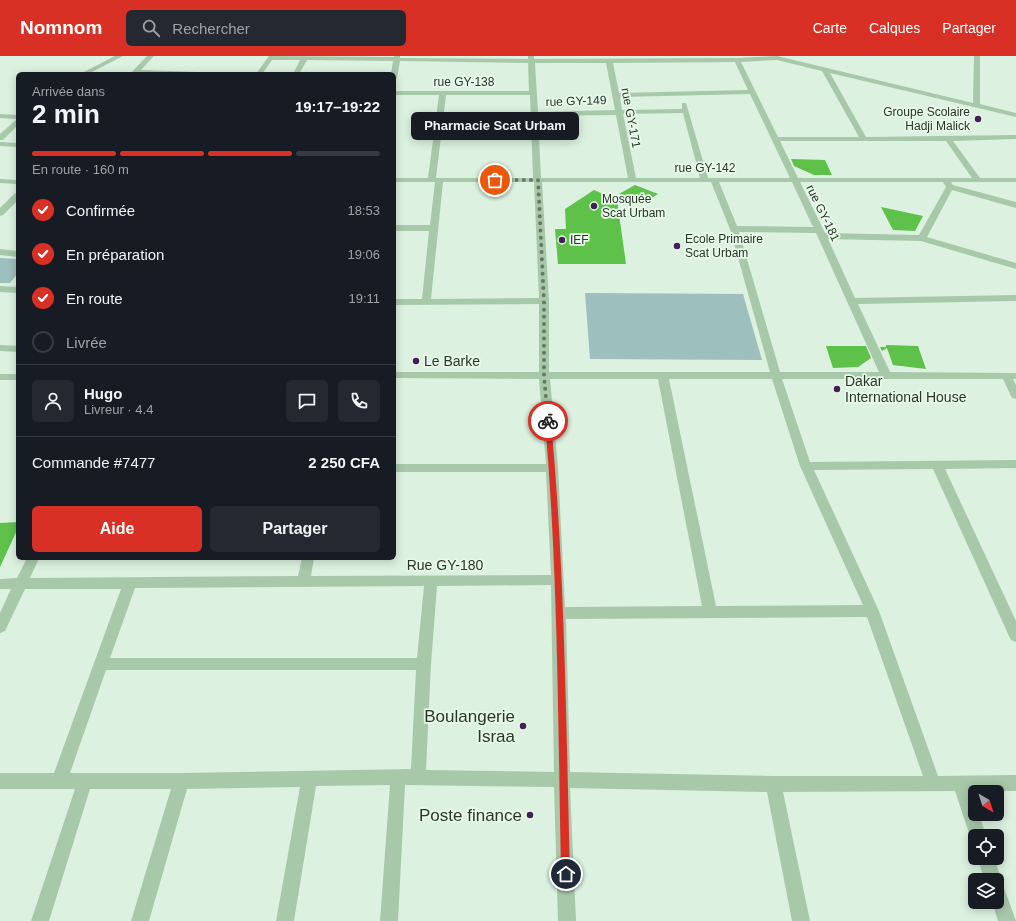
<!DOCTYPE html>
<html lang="fr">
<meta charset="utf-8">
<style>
body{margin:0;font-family:Arial,sans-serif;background:#242831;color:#f1f3f6;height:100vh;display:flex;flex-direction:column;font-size:15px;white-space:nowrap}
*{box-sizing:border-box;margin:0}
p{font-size:13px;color:#9ea1a6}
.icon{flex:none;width:22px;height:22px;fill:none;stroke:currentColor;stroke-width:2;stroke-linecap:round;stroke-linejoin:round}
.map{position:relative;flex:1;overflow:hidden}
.details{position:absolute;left:16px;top:16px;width:380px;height:488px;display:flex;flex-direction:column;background:#171b24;border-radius:6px;box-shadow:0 2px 10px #0003}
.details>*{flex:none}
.needle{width:26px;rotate:141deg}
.tools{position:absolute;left:968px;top:729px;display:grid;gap:8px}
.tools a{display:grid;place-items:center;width:36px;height:36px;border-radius:6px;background:#171b24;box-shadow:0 2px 10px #0003;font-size:20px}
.pin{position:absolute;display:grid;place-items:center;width:34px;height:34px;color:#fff;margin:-17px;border:2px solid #fff;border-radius:50%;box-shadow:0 1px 4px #0007}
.courier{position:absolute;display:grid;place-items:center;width:40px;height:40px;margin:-20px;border:3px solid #d93025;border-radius:50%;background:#fff;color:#222;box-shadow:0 1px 5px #0007}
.bubble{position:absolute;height:28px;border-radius:6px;background:#171b24;box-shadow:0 2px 10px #0003;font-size:13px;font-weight:700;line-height:28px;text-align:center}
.headline em{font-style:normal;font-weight:700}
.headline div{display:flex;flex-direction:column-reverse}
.headline{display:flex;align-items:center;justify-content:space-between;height:68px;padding:0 16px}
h1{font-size:26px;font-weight:700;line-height:30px}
.bar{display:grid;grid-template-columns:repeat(4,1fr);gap:6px 4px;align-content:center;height:48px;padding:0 16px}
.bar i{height:5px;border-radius:3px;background:#363941}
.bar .current{background:#d93025}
.bar p{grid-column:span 4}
.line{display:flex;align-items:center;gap:10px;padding:0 16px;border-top:1px solid #363941}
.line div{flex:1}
.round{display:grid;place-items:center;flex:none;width:42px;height:42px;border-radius:6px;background:#242831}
ol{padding:0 16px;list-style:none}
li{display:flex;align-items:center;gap:12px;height:44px}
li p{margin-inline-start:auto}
li .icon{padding:4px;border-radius:50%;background:#d93025;color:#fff;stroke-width:4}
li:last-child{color:#9ea1a6}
li i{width:22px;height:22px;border:2px solid #363941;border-radius:50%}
.cta{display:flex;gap:8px;margin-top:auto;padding:8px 16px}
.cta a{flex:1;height:46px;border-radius:6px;background:#d93025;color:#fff;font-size:16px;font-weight:700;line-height:46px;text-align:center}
.cta a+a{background:#242831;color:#f1f3f6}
header{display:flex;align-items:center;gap:24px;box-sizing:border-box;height:56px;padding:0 20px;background:#d93025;color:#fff}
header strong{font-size:19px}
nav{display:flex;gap:22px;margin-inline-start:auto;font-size:14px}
.search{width:280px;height:36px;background:#242831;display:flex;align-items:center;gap:10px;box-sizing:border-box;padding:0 14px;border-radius:6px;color:#9ea1a6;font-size:15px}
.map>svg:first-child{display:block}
.green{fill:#9dbfbd}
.building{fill:#5dc14a}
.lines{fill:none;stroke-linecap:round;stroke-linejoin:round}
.minor{fill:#a8c8aa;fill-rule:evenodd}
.route{fill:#d93025}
.done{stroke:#687768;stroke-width:4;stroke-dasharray:0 7.2}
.poi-dot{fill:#431f55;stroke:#e8f9ea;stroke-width:1.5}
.labels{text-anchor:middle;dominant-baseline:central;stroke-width:3.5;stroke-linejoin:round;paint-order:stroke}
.far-street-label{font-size:12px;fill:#293628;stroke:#e8f9ea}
.far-poi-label{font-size:12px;fill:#293628;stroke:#e8f9ea;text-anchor:start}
.poi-label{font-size:14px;fill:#293628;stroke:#e8f9ea;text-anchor:start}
.street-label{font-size:14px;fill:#293628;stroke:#e8f9ea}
.near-poi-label{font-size:17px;fill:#293628;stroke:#e8f9ea;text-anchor:end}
</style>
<header>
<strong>Nomnom</strong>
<div class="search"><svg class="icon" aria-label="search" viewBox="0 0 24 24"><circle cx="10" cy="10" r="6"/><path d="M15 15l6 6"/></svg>Rechercher</div>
<nav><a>Carte</a><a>Calques</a><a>Partager</a></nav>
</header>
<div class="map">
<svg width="1016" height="865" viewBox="0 0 1016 865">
<rect width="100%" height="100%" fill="#dcf1df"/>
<path class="green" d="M0,202L18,203V217L10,227H0Z
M585,237L743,238L762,304L590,303Z"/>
<path class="building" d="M791,103L825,104L832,119H814L794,110Z
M635,129L658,138L642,148L619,138Z
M594,134L617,144L626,208H558L555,173H566L565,153Z
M881,151L923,160L915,175L893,174Z
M886,289L918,290L926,313L893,309L887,292L882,295L880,291H886Z
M826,290H866L871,302L858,311L833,312Z
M18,466V472L0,511V467Z"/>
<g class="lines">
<path class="minor" d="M115,0H123L88,18H80Z
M147,0H154L141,14L197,16L200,18H130Z
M269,0L394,1V0H400V2L528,3V0H534V3L737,2L777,0L973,47L974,0H980V48L1016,57V61L830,17L866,81L1016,79V83L953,85L980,122H1016V126H951L953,129L1016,146V152L952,134L927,181L1016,207V213L921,185L828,183L855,242L1016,239V245L858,248L890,316L1016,317V323H1013L1016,329V343L1012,342L1003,323H782L810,406L1016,404V412L945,413L1016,565V586L1011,584L1009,580L933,413L814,414L879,555L938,720L1016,719V735H971L975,748V758H979L986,780H975V787L972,786L955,735L783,736L810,865H792L767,736L570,732L576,865H558L554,731L405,729L398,865H380L390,729L316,730L294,865H276L300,731L187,733L149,865H131L171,733H90L49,865H31L75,733H0V717H54L121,533H25L5,575L0,577V557L11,533H0V523L17,522L27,502H39L30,522L298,520L302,502H314L311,520L551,519L546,416H394V408H546L539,323L394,322V316H539V248L394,249V243H422L429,175H394V169H430L435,126H394V122H428L439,39H394V35H529L528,7L400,5L397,22L394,24V18H391L393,5L307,4L299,18H293L300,4H272L262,18H256ZM777,4L822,15L859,81H778L741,6ZM735,6L748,34L619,37L613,7ZM535,7H606L615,54L538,56ZM750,38L790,122H708L686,47H682V53L622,54L620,41ZM446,39H530L533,122H436ZM683,57L700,122H636L623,58ZM616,59L628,122H541L538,60ZM780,85H946L972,122H798ZM443,126H534L539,242L431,243ZM542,126H711L730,173L770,316H549V245ZM719,126H792L813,171L737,170ZM800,126H943L946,131L919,179L825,177ZM739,176L816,177L879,316H780ZM550,323H658L702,550L565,551L558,412ZM669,323H772L800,410L863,549L716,550ZM551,529L554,716L426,714L431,608L437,530ZM424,530L417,602H110L135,532ZM867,561L923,720H773L570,716L566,563ZM106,614H416L411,713L181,717H70Z
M0,58L18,59V69L3,84H0V78L17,63L0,62Z
M0,86L18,87V91L0,90Z
M0,123L18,124V128L0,127Z
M15,137H18V144L3,159L0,160V152Z
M0,193L18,195V201L0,199Z
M0,230L18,231V237L0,236Z
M0,289L18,290V296L0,295Z
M0,318H18V324H0Z
M978,802H994L1002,824L1000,828L1003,829L1016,865H998L992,846H997V824H984Z"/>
</g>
<path class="route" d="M548,363L551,365C565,515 566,667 570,818L569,822L566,823L562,822L561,818C558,667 558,516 545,365Z"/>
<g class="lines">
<path class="done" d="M495,124H538L544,246V320L548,365"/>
</g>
<g class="poi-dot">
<circle cx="978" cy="63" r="4"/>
<circle cx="594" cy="150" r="4"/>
<circle cx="562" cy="184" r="4"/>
<circle cx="677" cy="190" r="4"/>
<circle cx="416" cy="305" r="4"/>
<circle cx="837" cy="333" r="4"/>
<circle cx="523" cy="670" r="4"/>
<circle cx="530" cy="759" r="4"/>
</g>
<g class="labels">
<g class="far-street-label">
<text x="464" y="26">rue GY-138</text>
<text transform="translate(576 45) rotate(-2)">rue GY-149</text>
<text transform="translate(631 62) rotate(79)">rue GY-171</text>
<text x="705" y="112">rue GY-142</text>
<text transform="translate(823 157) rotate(64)">rue GY-181</text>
</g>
<g class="far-poi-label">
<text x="970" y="56" text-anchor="end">Groupe Scolaire<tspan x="970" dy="14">Hadji Malick</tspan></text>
<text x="602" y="143">Mosquée<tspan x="602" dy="14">Scat Urbam</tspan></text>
<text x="685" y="183">Ecole Primaire<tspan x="685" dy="14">Scat Urbam</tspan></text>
<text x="570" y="184">IEF</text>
</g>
<g class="poi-label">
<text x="424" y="305">Le Barke</text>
<text x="845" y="325">Dakar<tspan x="845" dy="16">International House</tspan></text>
</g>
<g class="street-label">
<text x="445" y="509">Rue GY-180</text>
</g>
<g class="near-poi-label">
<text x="515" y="660">Boulangerie<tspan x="515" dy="20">Israa</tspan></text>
<text x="522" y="759">Poste finance</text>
</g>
</g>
</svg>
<div class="tools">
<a><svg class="needle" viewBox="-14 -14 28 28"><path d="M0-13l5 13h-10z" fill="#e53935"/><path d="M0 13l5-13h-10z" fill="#9ea1a6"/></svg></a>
<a><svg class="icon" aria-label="locate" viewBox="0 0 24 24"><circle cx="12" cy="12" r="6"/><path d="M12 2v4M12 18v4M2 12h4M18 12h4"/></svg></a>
<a><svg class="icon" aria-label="layers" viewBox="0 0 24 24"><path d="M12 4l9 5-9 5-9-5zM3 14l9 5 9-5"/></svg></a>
</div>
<div class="pin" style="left:495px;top:124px;background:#ea580c"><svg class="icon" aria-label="bag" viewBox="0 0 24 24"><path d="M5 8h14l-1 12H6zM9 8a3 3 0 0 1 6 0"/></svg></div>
<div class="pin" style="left:566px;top:818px;background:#1f2937"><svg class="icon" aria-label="home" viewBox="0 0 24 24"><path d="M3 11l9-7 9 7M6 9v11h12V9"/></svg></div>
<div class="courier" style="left:548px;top:365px"><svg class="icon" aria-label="bike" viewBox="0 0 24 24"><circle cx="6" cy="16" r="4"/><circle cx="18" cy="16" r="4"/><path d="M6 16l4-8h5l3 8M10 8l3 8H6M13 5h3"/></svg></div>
<div class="bubble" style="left:411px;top:56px;width:168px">Pharmacie Scat Urbam</div>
<section class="details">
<div class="headline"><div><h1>2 min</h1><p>Arrivée dans</p></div><em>19:17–19:22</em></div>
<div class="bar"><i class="current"></i><i class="current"></i><i class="current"></i><i></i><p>En route · 160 m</p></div>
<ol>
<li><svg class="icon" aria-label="check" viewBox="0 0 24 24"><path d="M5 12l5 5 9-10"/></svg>Confirmée<p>18:53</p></li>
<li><svg class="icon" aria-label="check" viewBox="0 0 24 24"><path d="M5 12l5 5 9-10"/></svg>En préparation<p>19:06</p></li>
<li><svg class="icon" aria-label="check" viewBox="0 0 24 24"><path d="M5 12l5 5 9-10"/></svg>En route<p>19:11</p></li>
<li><i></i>Livrée</li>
</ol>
<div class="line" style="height:72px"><a class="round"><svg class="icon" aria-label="person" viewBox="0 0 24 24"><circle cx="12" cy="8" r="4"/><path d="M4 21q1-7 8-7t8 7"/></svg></a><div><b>Hugo</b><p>Livreur · 4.4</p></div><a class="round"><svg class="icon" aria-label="chat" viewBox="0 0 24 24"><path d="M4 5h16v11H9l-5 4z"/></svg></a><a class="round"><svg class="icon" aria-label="phone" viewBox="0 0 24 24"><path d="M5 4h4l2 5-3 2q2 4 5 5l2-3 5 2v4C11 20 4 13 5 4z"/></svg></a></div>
<div class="line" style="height:52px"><div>Commande #7477</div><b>2 250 CFA</b></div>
<div class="cta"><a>Aide</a><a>Partager</a></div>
</section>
</div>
